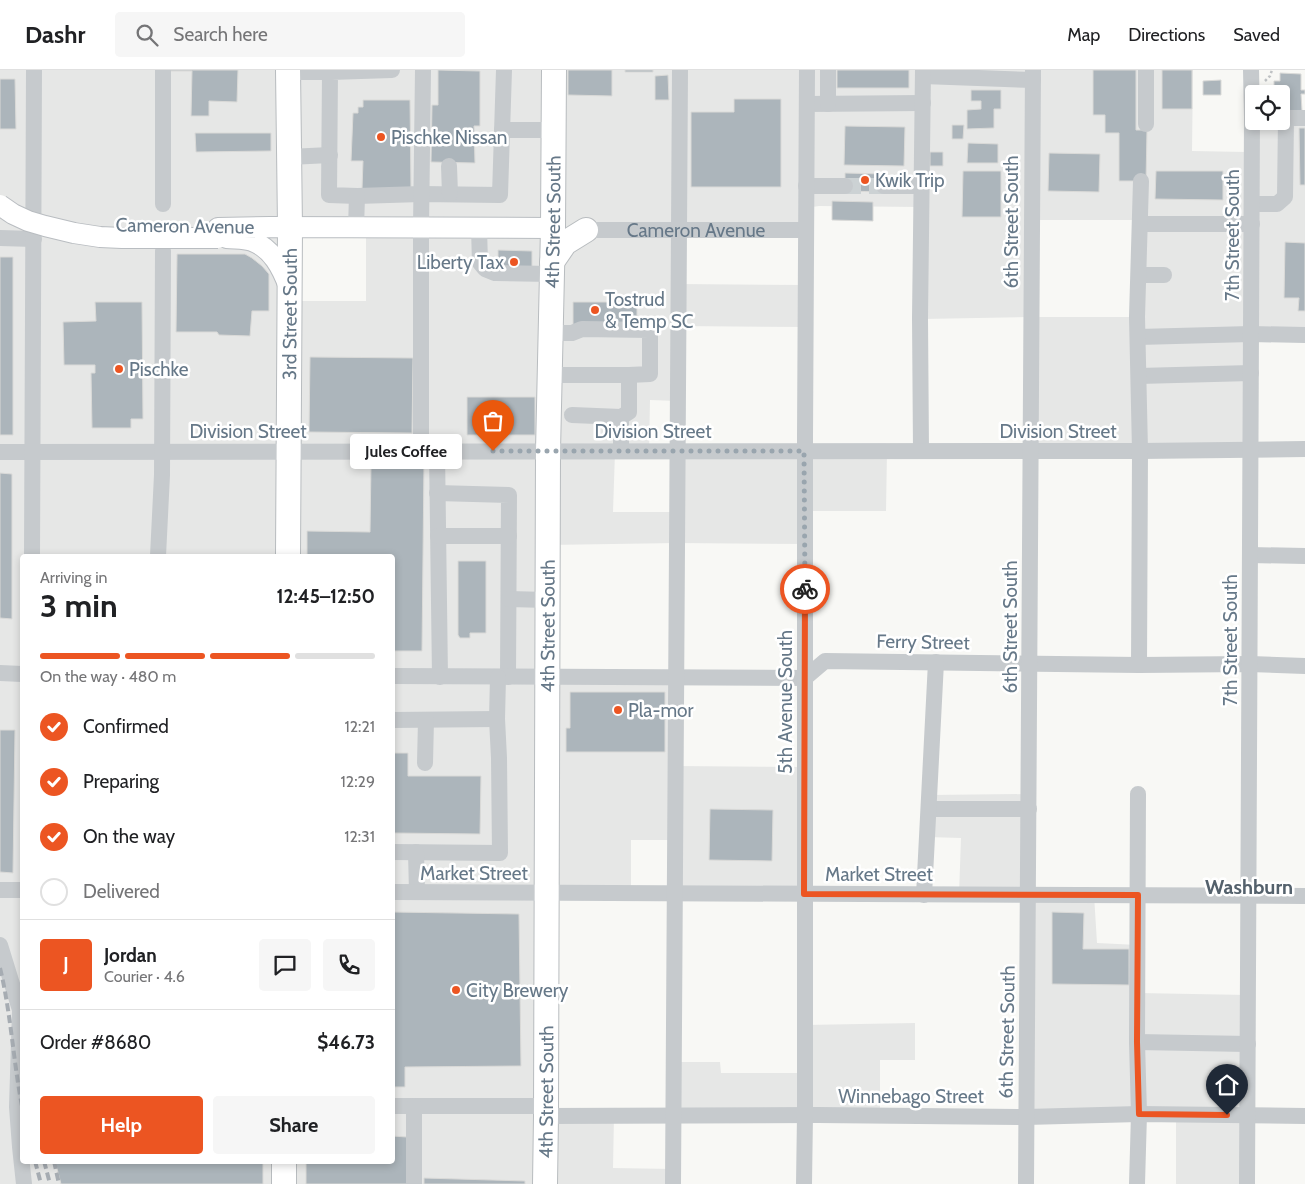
<!DOCTYPE html>
<meta charset="utf-8">
<style>
body{margin:0;font-family:Cabin,sans-serif;background:#f6f6f6;color:#202124;height:100vh;display:flex;flex-direction:column;font-size:19px;white-space:nowrap}
*{box-sizing:border-box;margin:0}
p{font-size:16px;color:#757577}
.icon{flex:none;width:28px;height:28px;fill:none;stroke:currentColor;stroke-width:2;stroke-linecap:round;stroke-linejoin:round}
.map{position:relative;flex:1;overflow:hidden}
.drawer{position:absolute;left:20px;top:484px;width:375px;height:610px;display:flex;flex-direction:column;background:#fff;border-radius:5px;box-shadow:0 2px 8px #0003}
.drawer>*{flex:none}
.controls{position:absolute;left:1245px;top:15px;display:grid;gap:10px}
.controls a{display:grid;place-items:center;width:45px;height:45px;border-radius:5px;background:#fff;box-shadow:0 2px 8px #0003;font-size:25px}
.pin{position:absolute;display:grid;place-items:center;width:42px;height:42px;color:#fff;margin:-51px -21px;border-radius:50% 50% 50% 0;rotate:-45deg;box-shadow:0 0 5px #0007}
.pin .icon{rotate:45deg}
.courier{position:absolute;display:grid;place-items:center;width:50px;height:50px;margin:-25px;border:4px solid #ec5522;border-radius:50%;background:#fff;color:#222;box-shadow:0 1px 6px #0007}
.bubble{position:absolute;height:35px;border-radius:5px;background:#fff;box-shadow:0 2px 8px #0003;font-size:16px;font-weight:700;line-height:35px;text-align:center}
.summary em{font-style:normal;font-weight:700}
.summary div{display:flex;flex-direction:column-reverse}
.summary{display:flex;align-items:center;justify-content:space-between;height:85px;padding:0 20px}
h1{font-size:32px;font-weight:700;line-height:38px}
.bar{display:grid;grid-template-columns:repeat(4,1fr);gap:8px 5px;align-content:center;height:60px;padding:0 20px}
.bar i{height:6px;border-radius:4px;background:#e0e0e0}
.bar .selected{background:#ec5522}
.bar p{grid-column:span 4}
.line{display:flex;align-items:center;gap:12px;padding:0 20px;border-top:1px solid #e0e0e0}
.line div{flex:1}
.round{display:grid;place-items:center;flex:none;width:52px;height:52px;border-radius:5px;background:#f6f6f6}
ol{padding:0 20px;list-style:none}
li{display:flex;align-items:center;gap:15px;height:55px}
li p{margin-inline-start:auto}
li .icon{padding:5px;border-radius:50%;background:#ec5522;color:#fff;stroke-width:4}
li:last-child{color:#757577}
li i{width:28px;height:28px;border:2px solid #e0e0e0;border-radius:50%}
.cta{display:flex;gap:10px;margin-top:auto;padding:10px 20px}
.cta a{flex:1;height:58px;border-radius:5px;background:#ec5522;color:#fff;font-size:20px;font-weight:700;line-height:58px;text-align:center}
.cta a+a{background:#f6f6f6;color:#202124}
header{display:flex;align-items:center;gap:30px;box-sizing:border-box;height:70px;padding:0 25px;background:#fff;border-bottom:1px solid #e0e0e0}
header strong{font-size:24px}
nav{display:flex;gap:28px;margin-inline-start:auto;font-size:18px}
.search{width:350px;height:45px;background:#f6f6f6;display:flex;align-items:center;gap:12px;box-sizing:border-box;padding:0 18px;border-radius:5px;color:#757577;font-size:19px}
.map>svg:first-child{display:block}
.built{fill:#e6e7e6;fill-rule:evenodd}
.building{fill:#acb5bb;stroke:#dadad8}
.lines{fill:none;stroke-linecap:round;stroke-linejoin:round}
.minor-tunnel{stroke:#ccd2d4;stroke-width:16;stroke-dasharray:16 8;stroke-linecap:butt}
.major-casing{stroke:#b9bdc1;stroke-width:22}
.highway-casing{stroke:#b8bcbf;stroke-width:26}
.path{stroke:#bfc2c4;stroke-width:2.5;stroke-dasharray:2.5 2.5;stroke-linecap:butt}
.minor{stroke:#c6cacd;stroke-width:16}
.major{stroke:#fff;stroke-width:20}
.highway{stroke:#fff;stroke-width:24}
.rail{stroke:#a6acb2;stroke-width:4;stroke-dasharray:8 4;stroke-linecap:butt}
.major-bridge-casing{stroke:#b9bdc1;stroke-width:22;stroke-linecap:butt}
.major-bridge{stroke:#fff;stroke-width:20}
.done{stroke:#99a5ae;stroke-width:5;stroke-dasharray:0 9}
.route{stroke:#ec5522;stroke-width:6}
.poi-dot{fill:#ec5522;stroke:#fff;stroke-width:2}
.labels{text-anchor:middle;dominant-baseline:central;stroke-width:5;stroke-linejoin:round;paint-order:stroke}
.poi-label{font-size:19px;fill:#667888;stroke:#fff;text-anchor:start}
.street-label{font-size:19px;fill:#667888;stroke:#fff}
.neighbourhood-label{font-size:20px;font-weight:bold;fill:#54616c;stroke:#fff}
</style>
<header>
<strong>Dashr</strong>
<div class="search"><svg class="icon" aria-label="search" viewBox="0 0 24 24"><circle cx="10" cy="10" r="6"/><path d="M15 15l6 6"/></svg>Search here</div>
<nav><a>Map</a><a>Directions</a><a>Saved</a></nav>
</header>
<div class="map">
<svg width="1305" height="1114" viewBox="0 0 1305 1114">
<rect width="100%" height="100%" fill="#f8f8f5"/>
<path class="built" d="M0,0H1193L1192,81L1246,82L1254,51H1281L1305,44V265H1251V379L1030,381L1031,247L923,249L919,137L819,136L806,138L805,160H680L679,214L805,215V257L679,256L678,331L650,330L649,381L615,382L613,442H677L678,381H887L886,441H805V474L677,473L548,475L547,607L675,608V696L805,697V824L674,823V770H631V823H547L546,1046H614L613,1098L673,1099V1114H0ZM1031,150H1138L1137,247H1031ZM290,157L366,158V231H289ZM22,486H392V1091H22Z
M1029,724V825H1094L1097,873L1138,875V923L1248,925L1247,1114H1176V1045L1026,1047L1028,825H959L961,768L927,767L929,725Z
M915,953V990H880V1046H674V992H720L721,1003H805V955Z"/>
<path class="building" d="M168,0H238L237,32L209,31V46H191L192,1H168Z
M438,0L480,1V56H474L475,93L431,92L432,35H438Z
M568,0H612V26L568,25Z
M625,0H653V2H625Z
M837,0H909V18H837Z
M1093,0H1136V60H1147L1146,111H1119V63H1105V45H1093Z
M1162,0H1192V39H1162Z
M1280,3L1301,4V20H1305V24H1301L1302,41L1281,40V24H1274V11H1280Z
M668,5L669,30H655V6Z
M0,9H15L16,59H0Z
M1221,10V25H1203V11Z
M971,20H1001V39H994V58L967,59V40L981,39V31H971Z
M734,29H781V117H691V42H734Z
M363,30H410L411,120L362,119L363,91H351L353,43H358V37H363Z
M952,55H964L963,69H952Z
M845,56L905,57L904,96L844,95Z
M1299,58H1305V115H1300Z
M195,63H271V81L196,82Z
M968,73L998,74V93H967Z
M930,82H943V96H930Z
M1049,83L1100,84L1099,122L1048,121Z
M963,101H1001V147H962Z
M1156,101H1223V130L1155,129Z
M845,103L884,104V122L845,121Z
M832,131L873,132V151L832,150Z
M1285,172L1305,173V241H1298L1299,228H1284Z
M498,180L532,181V199L498,198Z
M177,184H245L252,188L262,196L269,204V241H252L250,266L219,265L217,262H176Z
M0,187H13V365H0Z
M95,232H142L143,349H131V358H92L91,303H95V295H64L63,252L96,251Z
M573,232H637V256L573,255Z
M310,287L413,288L412,363L309,362Z
M467,327H535V365H467Z
M371,394H424L422,581H392V486H307V461L370,462Z
M0,403L12,404V549L0,548Z
M458,491H486V563H470V568H460L458,565Z
M570,622H665V682H566V658H570Z
M0,660H15L13,803L0,802Z
M392,683H408V706H481L480,764L392,763Z
M710,739L773,740L772,791L709,790Z
M392,842L519,844L521,996L405,997V1017H392Z
M1052,842L1084,843L1083,879H1129V915L1052,914Z
M392,1066L407,1067V1114H306V1091H392Z
M55,1091H263V1114H61Z
M424,1108L525,1111V1114H424Z"/>
<g class="lines">
<path class="minor-tunnel" d="M845,116H884"/>
<defs>
<path id="major" d="M218,158L270,157L553,158
M227,168C235,169 244,168 252,171C272,178 282,198 289,217"/>
<g id="highway">
<path d="M552,192L565,173L586,160"/>
<path id="s2" d="M288,486L290,157L288,0"/>
<path d="M284,1114V1091"/>
<path id="s3" d="M545,1114L546,1046L548,381L553,158L554,0"/>
</g>
</defs>
<use href="#major" class="major-casing"/>
<use href="#highway" class="highway-casing"/>
<path class="path" d="M1265,11L1270,6L1272,0"/>
<g class="minor">
<path d="M392,0L330,2L329,125L357,126L421,124L500,125L504,0"/>
<path d="M1146,0V54"/>
<path d="M288,2H330V0"/>
<path d="M923,6L1033,10"/>
<path d="M807,34L923,33"/>
<path d="M828,34V0"/>
<path d="M1281,48H1305"/>
<path d="M502,60H553"/>
<path d="M289,87L330,85"/>
<path d="M449,96L450,124"/>
<path d="M806,116H845"/>
<path d="M884,116H922"/>
<path d="M163,134V0"/>
<path d="M1252,134H1277L1285,127L1286,48"/>
<path d="M1140,154H1252"/>
<path d="M356,158L357,126"/>
<path d="M479,158L480,193L485,199L495,203L552,204"/>
<path id="s1" d="M586,160H805"/>
<path d="M0,168L34,169"/>
<path d="M1139,205H1164"/>
<path d="M550,263H572L582,259L650,260V304L629,305"/>
<path d="M1138,267L1251,264L1305,265"/>
<path d="M550,305H629V342L621,347"/>
<path d="M1139,306L1251,303"/>
<path d="M572,345L621,347V381"/>
<path d="M421,381V158L423,0"/>
<path d="M437,381L440,607"/>
<path d="M921,381L920,248L923,0"/>
<path d="M0,382L1140,381L1305,379"/>
<path d="M437,423L509,425L508,607"/>
<path d="M438,466H509"/>
<path d="M1250,485L1305,486"/>
<path d="M32,486L34,0"/>
<path d="M158,486L162,405L163,181"/>
<path d="M509,529L547,530"/>
<path d="M1139,595L1140,381L1137,247L1141,111"/>
<path d="M0,603L22,604"/>
<path d="M392,606L805,608L825,591L1139,595L1250,594L1305,596"/>
<path d="M392,650L497,649"/>
<path d="M425,693L426,650"/>
<path d="M929,739H1029"/>
<path d="M392,782L500,783L499,688L497,649L498,607"/>
<path d="M416,782L417,822"/>
<path d="M0,820H22"/>
<path d="M392,822L1305,826"/>
<path d="M924,825L936,592"/>
<path d="M0,875L20,940L17,1037L20,1077L24,1114"/>
<path d="M1137,972L1248,974"/>
<path d="M392,1036H546"/>
<path d="M546,1046L818,1045L1026,1047L1139,1044L1305,1046"/>
<path d="M414,1114V1036"/>
<path d="M673,1114L680,0"/>
<path d="M804,1114L805,1045V367L807,0"/>
<path d="M1026,1114L1033,0"/>
<path d="M1137,1114L1139,1044L1137,972L1138,724"/>
<path d="M1247,1114L1252,47L1251,0"/>
</g>
<use href="#major" class="major"/>
<use href="#highway" class="highway"/>
<path class="rail" d="M0,898C11,943 13,990 22,1036
M35,1091L41,1114
M44,1091L50,1114
M54,1091L59,1114"/>
<defs>
<path id="major-bridge" d="M0,135L13,144L28,151L45,156L74,163L100,167L122,168H218"/>
</defs>
<use href="#major-bridge" class="major-bridge-casing"/>
<use href="#major-bridge" class="major-bridge"/>
</g>
<g class="lines">
<path class="done" d="M493,381H804L805,519"/>
<path class="route" d="M805,519L804,824L1138,825L1137,972L1139,1044L1227,1045"/>
</g>
<g class="poi-dot">
<circle cx="381" cy="67" r="5"/>
<circle cx="865" cy="110" r="5"/>
<circle cx="514" cy="192" r="5"/>
<circle cx="595" cy="240" r="5"/>
<circle cx="119" cy="299" r="5"/>
<circle cx="618" cy="640" r="5"/>
<circle cx="456" cy="920" r="5"/>
</g>
<g class="labels">
<g class="poi-label">
<text x="391" y="67">Pischke Nissan</text>
<text x="875" y="110">Kwik Trip</text>
<text x="504" y="192" text-anchor="end">Liberty Tax</text>
<text x="605" y="229">Tostrud<tspan x="605" dy="22">&amp; Temp SC</tspan></text>
<text x="129" y="299">Pischke</text>
<text x="628" y="640">Pla-mor</text>
<text x="466" y="920">City Brewery</text>
</g>
<g class="street-label">
<text stroke="none"><textPath href="#s3" startOffset="962">4th Street South</textPath></text>
<text transform="translate(1011 152) rotate(-90)">6th Street South</text>
<text transform="translate(185 156) rotate(1)">Cameron Avenue</text>
<text stroke="none"><textPath href="#s1" startOffset="110">Cameron Avenue</textPath></text>
<text transform="translate(1232 165) rotate(-90)">7th Street South</text>
<text stroke="none"><textPath href="#s2" startOffset="242">3rd Street South</textPath></text>
<text x="248" y="361">Division Street</text>
<text x="653" y="361">Division Street</text>
<text x="1058" y="361">Division Street</text>
<text stroke="none"><textPath href="#s3" startOffset="558">4th Street South</textPath></text>
<text transform="translate(1010 557) rotate(-90)">6th Street South</text>
<text transform="translate(1230 570) rotate(-90)">7th Street South</text>
<text transform="translate(923 572) rotate(1)">Ferry Street</text>
<text transform="translate(785 632) rotate(-90)">5th Avenue South</text>
<text x="474" y="803">Market Street</text>
<text x="879" y="804">Market Street</text>
<text transform="translate(1007 962) rotate(-89)">6th Street South</text>
<text stroke="none"><textPath href="#s3" startOffset="92">4th Street South</textPath></text>
<text x="911" y="1026">Winnebago Street</text>
</g>
<g class="neighbourhood-label">
<text x="1249" y="817">Washburn</text>
</g>
</g>
</svg>
<div class="controls">
<a><svg class="icon" aria-label="locate" viewBox="0 0 24 24"><circle cx="12" cy="12" r="6"/><path d="M12 2v4M12 18v4M2 12h4M18 12h4"/></svg></a>
</div>
<div class="pin" style="left:493px;top:381px;background:#ea580c"><svg class="icon" aria-label="bag" viewBox="0 0 24 24"><path d="M5 8h14l-1 12H6zM9 8a3 3 0 0 1 6 0"/></svg></div>
<div class="pin" style="left:1227px;top:1045px;background:#1f2937"><svg class="icon" aria-label="home" viewBox="0 0 24 24"><path d="M3 11l9-7 9 7M6 9v11h12V9"/></svg></div>
<div class="courier" style="left:805px;top:519px"><svg class="icon" aria-label="bike" viewBox="0 0 24 24"><circle cx="6" cy="16" r="4"/><circle cx="18" cy="16" r="4"/><path d="M6 16l4-8h5l3 8M10 8l3 8H6M13 5h3"/></svg></div>
<div class="bubble" style="left:350px;top:364px;width:112px">Jules Coffee</div>
<section class="drawer">
<div class="summary"><div><h1>3 min</h1><p>Arriving in</p></div><em>12:45–12:50</em></div>
<div class="bar"><i class="selected"></i><i class="selected"></i><i class="selected"></i><i></i><p>On the way · 480 m</p></div>
<ol>
<li><svg class="icon" aria-label="check" viewBox="0 0 24 24"><path d="M5 12l5 5 9-10"/></svg>Confirmed<p>12:21</p></li>
<li><svg class="icon" aria-label="check" viewBox="0 0 24 24"><path d="M5 12l5 5 9-10"/></svg>Preparing<p>12:29</p></li>
<li><svg class="icon" aria-label="check" viewBox="0 0 24 24"><path d="M5 12l5 5 9-10"/></svg>On the way<p>12:31</p></li>
<li><i></i>Delivered</li>
</ol>
<div class="line" style="height:90px"><b class="round" style="background:#ec5522;color:#fff">J</b><div><b>Jordan</b><p>Courier · 4.6</p></div><a class="round"><svg class="icon" aria-label="chat" viewBox="0 0 24 24"><path d="M4 5h16v11H9l-5 4z"/></svg></a><a class="round"><svg class="icon" aria-label="phone" viewBox="0 0 24 24"><path d="M5 4h4l2 5-3 2q2 4 5 5l2-3 5 2v4C11 20 4 13 5 4z"/></svg></a></div>
<div class="line" style="height:65px"><div>Order #8680</div><b>$46.73</b></div>
<div class="cta"><a>Help</a><a>Share</a></div>
</section>
</div>
